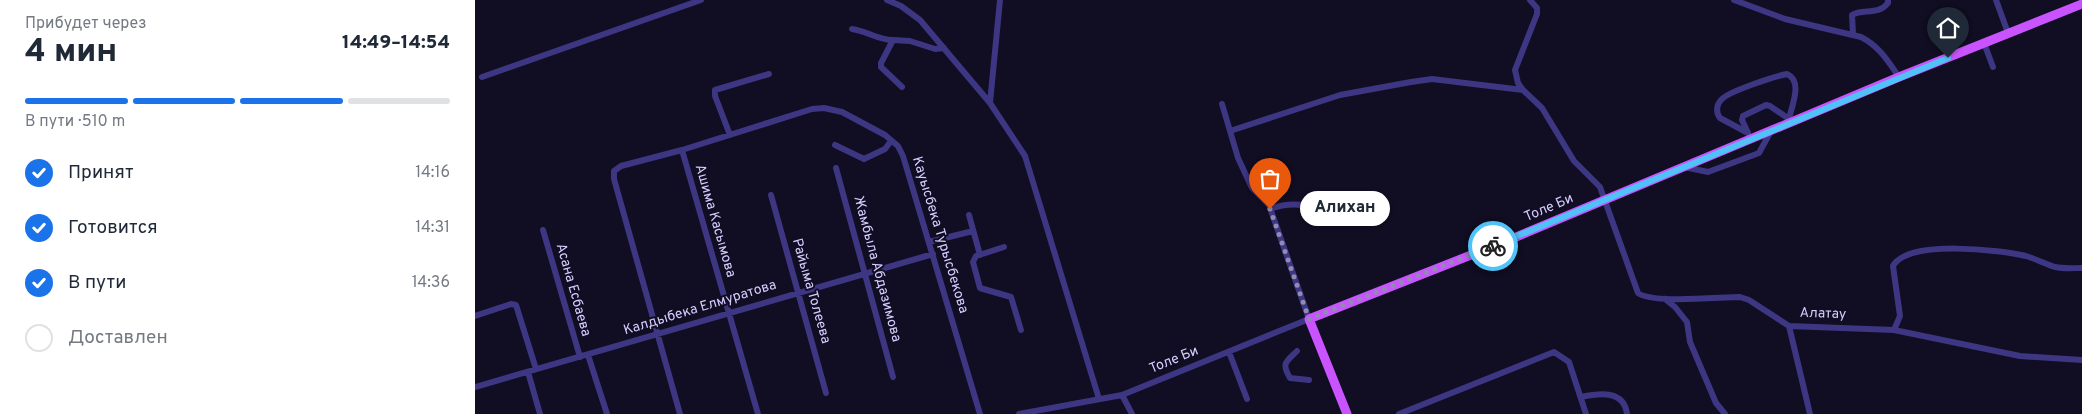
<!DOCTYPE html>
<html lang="ru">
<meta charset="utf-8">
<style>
body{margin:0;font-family:Overpass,sans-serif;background:#f6f6f7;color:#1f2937;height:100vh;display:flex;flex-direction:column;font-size:19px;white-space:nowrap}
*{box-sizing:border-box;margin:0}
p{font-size:16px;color:#747a83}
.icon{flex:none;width:28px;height:28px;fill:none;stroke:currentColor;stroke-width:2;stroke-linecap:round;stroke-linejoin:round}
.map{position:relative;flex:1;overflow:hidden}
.details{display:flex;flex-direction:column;background:#fff;width:475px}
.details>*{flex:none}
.pin{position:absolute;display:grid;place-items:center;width:42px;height:42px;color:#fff;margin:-51px -21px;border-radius:50% 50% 50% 0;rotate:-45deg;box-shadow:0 0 5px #0007}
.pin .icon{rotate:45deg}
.courier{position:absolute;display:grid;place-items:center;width:50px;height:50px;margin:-25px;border:4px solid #4fc3f7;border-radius:50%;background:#fff;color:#222;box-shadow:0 1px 6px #0007}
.bubble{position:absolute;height:35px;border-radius:18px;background:#fff;box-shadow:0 1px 4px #0004;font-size:16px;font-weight:800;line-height:35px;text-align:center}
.overview em{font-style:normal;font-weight:800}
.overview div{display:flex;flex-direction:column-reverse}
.overview{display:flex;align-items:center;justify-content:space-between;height:85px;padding:0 25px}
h1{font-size:32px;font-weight:800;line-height:38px}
.bar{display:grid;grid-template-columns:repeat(4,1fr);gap:8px 5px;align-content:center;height:60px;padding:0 25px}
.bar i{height:6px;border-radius:4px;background:#e0e1e3}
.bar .on{background:#1a73e8}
.bar p{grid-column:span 4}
ol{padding:0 25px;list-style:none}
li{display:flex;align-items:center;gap:15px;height:55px}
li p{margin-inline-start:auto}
li .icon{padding:5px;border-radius:50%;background:#1a73e8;color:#fff;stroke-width:4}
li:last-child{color:#747a83}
li i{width:28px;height:28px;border:2px solid #e0e1e3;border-radius:50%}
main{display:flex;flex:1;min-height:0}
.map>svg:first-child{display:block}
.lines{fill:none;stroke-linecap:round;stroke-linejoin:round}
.minor{stroke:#3d3682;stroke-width:6}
.major{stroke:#c954ff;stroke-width:9}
.done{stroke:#918ab2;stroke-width:5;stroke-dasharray:0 9}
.route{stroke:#4fc3f7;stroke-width:6}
.labels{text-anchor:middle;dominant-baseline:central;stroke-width:4;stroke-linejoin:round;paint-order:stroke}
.street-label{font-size:14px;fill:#d6cdff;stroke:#110d22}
</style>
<main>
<section class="details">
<div class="overview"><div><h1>4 мин</h1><p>Прибудет через</p></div><em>14:49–14:54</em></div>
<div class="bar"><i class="on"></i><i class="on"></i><i class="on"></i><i></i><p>В пути · 510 m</p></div>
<ol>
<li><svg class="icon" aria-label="check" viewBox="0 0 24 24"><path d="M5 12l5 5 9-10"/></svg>Принят<p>14:16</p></li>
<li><svg class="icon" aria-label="check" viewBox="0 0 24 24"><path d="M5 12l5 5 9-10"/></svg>Готовится<p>14:31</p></li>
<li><svg class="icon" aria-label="check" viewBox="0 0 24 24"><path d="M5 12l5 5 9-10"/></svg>В пути<p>14:36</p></li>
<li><i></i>Доставлен</li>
</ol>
</section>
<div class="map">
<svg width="1607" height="414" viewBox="0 0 1607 414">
<rect width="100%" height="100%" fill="#110d22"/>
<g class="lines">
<path class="minor" d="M412,0L426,6L445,20L515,103L550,156L624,399
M1259,0L1310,19L1386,37C1404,46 1413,61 1424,77
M1521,0L1533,33
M377,29C392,31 403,40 418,40
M1378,34L1377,15C1388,8 1403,16 1413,3V0
M1509,43L1518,67
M7,77L226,0
M427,87L406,67V63L418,40L435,41L460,49L469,48
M1048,90L1043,83L1040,70L1062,14V8L1055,0
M515,103L525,0
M755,131L865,95L936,82L957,79L1048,90L1067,108L1099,161L1125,187L1163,293C1177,304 1245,297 1265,297L1274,300L1314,326L1419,330L1545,356L1607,360
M1273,133L1245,118C1241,113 1241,105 1246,100C1252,92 1300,76 1312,74C1328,81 1317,105 1314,119
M1273,133L1267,120L1268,116L1291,105L1295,106L1317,121
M255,135L240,96V90L294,74
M360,145L389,159L410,149L416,141
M207,150L283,414
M1209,167L1233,172L1284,153L1296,131
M361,168L418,377
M296,195L351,393
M795,209C811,203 825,203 842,208L846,217
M494,215L505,255
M68,230L105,357
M454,242L498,231
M529,247L501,256L498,262L505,288L536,297L546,330
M1190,299L1200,307L1212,322L1215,342L1241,403L1250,414
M0,316L36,304L41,305L61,369
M1314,326L1335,414
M1419,330L1425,316L1418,266C1433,239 1526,250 1551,256C1561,259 1570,264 1580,267C1589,269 1598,268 1607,268
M822,351C811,362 806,363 815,378L834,380
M754,352L772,399
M113,355L132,414
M53,372L65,414
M0,387L458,254
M647,395L657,414
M1106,397C1125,393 1149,390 1152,414
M205,414L139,179V171L146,166L207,150L337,109L349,108L367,112L410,135L423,146L428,156L505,414
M544,414L647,395L834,319L794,205L777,188L763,158L747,104
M924,414L1079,352L1094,362L1111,414"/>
<path class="major" d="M872,414L834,319L1034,240L1424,77L1607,4"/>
</g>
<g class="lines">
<path class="done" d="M795,209L834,319L1018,246"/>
<path class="route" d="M1018,246L1473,58"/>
</g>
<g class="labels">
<g class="street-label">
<text transform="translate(1074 208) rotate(-23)">Толе Би</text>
<text transform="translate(240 221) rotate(74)">Ашима Касымова</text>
<text transform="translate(465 235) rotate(73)">Кауысбека Турысбекова</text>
<text transform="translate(402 269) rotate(75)">Жамбыла Абдазимова</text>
<text transform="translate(98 290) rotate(74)">Асана Есбаева</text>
<text transform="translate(336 291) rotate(74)">Райыма Толеева</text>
<text transform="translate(225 308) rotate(-17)">Калдыбека Елмуратова</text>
<text transform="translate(1348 314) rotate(2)">Алатау</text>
<text transform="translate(699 360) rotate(-22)">Толе Би</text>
</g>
</g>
</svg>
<div class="pin" style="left:795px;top:209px;background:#ea580c"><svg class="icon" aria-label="bag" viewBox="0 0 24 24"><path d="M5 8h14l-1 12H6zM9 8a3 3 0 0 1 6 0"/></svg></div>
<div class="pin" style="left:1473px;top:58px;background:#1f2937"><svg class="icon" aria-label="home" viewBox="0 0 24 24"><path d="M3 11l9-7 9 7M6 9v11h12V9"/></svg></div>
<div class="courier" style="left:1018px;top:246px"><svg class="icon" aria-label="bike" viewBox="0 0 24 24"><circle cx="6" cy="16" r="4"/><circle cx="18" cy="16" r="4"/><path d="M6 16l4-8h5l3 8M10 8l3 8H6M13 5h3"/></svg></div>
<div class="bubble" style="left:825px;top:191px;width:90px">Алихан</div>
</div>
</main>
